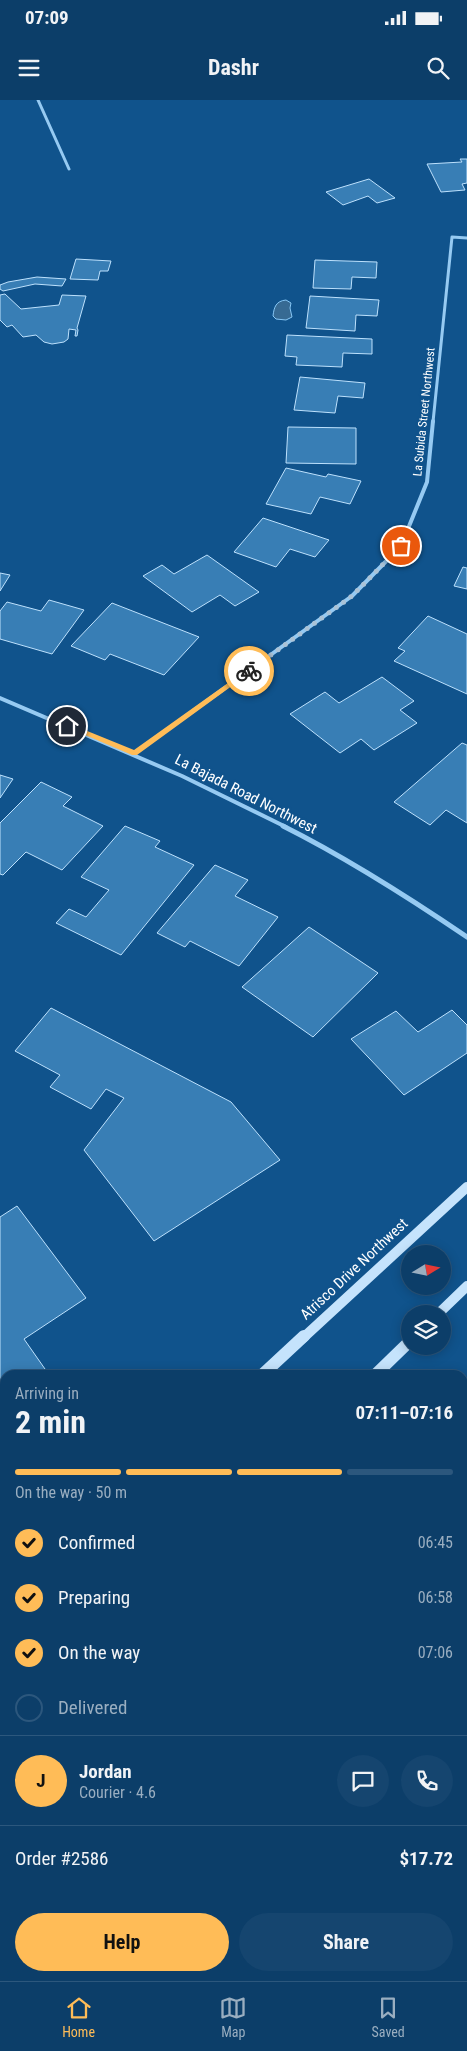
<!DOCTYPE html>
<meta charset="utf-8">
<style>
body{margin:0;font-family:"Roboto Condensed",sans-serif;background:#15456f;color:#f1f3f6;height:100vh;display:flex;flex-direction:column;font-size:19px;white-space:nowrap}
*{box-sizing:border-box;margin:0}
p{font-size:16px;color:#9aaec0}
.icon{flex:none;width:28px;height:28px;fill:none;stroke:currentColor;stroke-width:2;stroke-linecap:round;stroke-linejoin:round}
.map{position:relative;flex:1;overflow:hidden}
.panel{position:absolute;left:0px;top:1270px;width:468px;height:611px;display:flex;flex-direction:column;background:#0c3e69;border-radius:15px 15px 0 0;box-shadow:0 2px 12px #0003,0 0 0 1px #2c577d}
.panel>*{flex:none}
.needle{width:32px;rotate:80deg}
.tools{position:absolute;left:401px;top:1145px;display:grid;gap:10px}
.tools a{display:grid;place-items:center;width:50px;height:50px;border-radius:50%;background:#0c3e69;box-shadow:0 2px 12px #0003,0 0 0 1px #2c577d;font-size:25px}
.pin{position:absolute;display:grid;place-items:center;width:42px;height:42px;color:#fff;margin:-21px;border:2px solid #fff;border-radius:50%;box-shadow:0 1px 5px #0007}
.courier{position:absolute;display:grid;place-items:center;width:50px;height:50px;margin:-25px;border:4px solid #ffbc57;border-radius:50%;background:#fff;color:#222;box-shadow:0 1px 6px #0007}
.head em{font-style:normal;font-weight:700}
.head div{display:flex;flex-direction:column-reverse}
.head{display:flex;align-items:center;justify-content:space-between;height:85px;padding:0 15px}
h1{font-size:32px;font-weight:700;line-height:38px}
.bar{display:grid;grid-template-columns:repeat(4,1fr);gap:8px 5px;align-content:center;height:60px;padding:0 15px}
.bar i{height:6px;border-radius:4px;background:#2c577d}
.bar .active{background:#ffbc57}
.bar p{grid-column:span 4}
.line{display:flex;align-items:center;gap:12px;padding:0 15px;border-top:1px solid #2c577d}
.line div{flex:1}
.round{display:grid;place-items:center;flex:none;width:52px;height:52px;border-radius:26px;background:#15456f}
ol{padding:0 15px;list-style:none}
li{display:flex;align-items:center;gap:15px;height:55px}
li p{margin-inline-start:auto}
li .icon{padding:5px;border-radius:50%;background:#ffbc57;color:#111;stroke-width:4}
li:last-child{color:#9aaec0}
li i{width:28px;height:28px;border:2px solid #2c577d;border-radius:50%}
.button{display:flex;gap:10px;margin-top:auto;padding:10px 15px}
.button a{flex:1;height:58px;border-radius:30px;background:#ffbc57;color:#111;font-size:20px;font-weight:700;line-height:58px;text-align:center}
.button a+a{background:#15456f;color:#f1f3f6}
.status{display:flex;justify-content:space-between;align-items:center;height:35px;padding:0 25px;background:#0c3e69;direction:ltr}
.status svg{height:14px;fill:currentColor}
header{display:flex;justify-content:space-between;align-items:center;height:65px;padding:0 15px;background:#0c3e69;font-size:22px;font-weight:700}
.menu{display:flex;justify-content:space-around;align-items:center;height:70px;border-top:1px solid #2c577d;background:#0c3e69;font-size:14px;color:#9aaec0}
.menu a{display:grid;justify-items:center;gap:2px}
.menu .active{color:#ffbc57}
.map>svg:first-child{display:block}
.green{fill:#1e6ca9}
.water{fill:#376a93;stroke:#87c7f6}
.building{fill:#387eb5;stroke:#bde1fd}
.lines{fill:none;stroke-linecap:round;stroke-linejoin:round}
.path{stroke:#96caf2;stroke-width:4;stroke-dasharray:3 5;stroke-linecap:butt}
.street-far2{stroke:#96caf2;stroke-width:3}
.street-far1{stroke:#96caf2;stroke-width:4}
.street{stroke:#96caf2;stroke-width:5}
.secondary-far1{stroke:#c5e3fc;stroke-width:10}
.secondary{stroke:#c5e3fc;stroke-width:12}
.route{fill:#ffbc57}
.done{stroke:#abc3d7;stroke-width:5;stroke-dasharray:0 9}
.labels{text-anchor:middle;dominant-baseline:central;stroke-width:4.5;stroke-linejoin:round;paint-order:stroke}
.far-street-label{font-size:12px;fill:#fff;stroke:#10538c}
.street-label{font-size:15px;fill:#fff;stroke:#10538c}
</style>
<div class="status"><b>07:09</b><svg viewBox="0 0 49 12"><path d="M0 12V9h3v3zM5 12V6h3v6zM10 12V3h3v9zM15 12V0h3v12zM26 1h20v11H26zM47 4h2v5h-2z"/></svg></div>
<header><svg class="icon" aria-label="menu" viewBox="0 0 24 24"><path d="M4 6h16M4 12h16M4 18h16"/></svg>Dashr<svg class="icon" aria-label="search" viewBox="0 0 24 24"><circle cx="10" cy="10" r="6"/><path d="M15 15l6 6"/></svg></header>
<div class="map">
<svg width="467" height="1881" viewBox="0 0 467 1881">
<rect width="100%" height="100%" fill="#10538c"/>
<path class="green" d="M467,1766V1881H110L125,1876H462V1768Z"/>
<path class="water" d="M286,200L291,203L290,208L292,217L286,220L276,219L273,216C274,207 276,201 286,200Z"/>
<path class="building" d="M460,59H467V83L462,84L465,90L441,92L427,64L462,62Z
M369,79L395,98L377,103L368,96L343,105L326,92Z
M76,159L111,161L108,171H100L98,180L70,179Z
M315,160L377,162L376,178L352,177L351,189L313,188Z
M37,177L66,179L62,186L35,184L3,191L0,189V185L8,182Z
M5,194L21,209L59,205L62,195L86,196L77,228L78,230L77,236H75L76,230L69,229L68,239L64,242L52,244L44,242L36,235L23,237L12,225L7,227L0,220V195Z
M310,196L379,200L377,216L356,215L355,231L306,228Z
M287,235L372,239V254L343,253L342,267L296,265L297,257L285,256Z
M300,277L365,283L363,298L338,296L335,313L294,310Z
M288,327L356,328V364L286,363Z
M286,368L326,377L328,374L361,381L350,404L320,397L311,414L266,404Z
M263,418L329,440L315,457L290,449L276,467L234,452Z
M207,455L259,492L235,506L220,495L192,512L143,476L162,465L174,474Z
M463,467L467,468V489L454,486Z
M0,473L10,475L0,491Z
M49,500L84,510L52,554L0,539V511L7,502L41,511Z
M112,503L199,537L164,575L110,554L105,560L71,546Z
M428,516L467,534V594L394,561L405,551L398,548Z
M382,577L414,601L400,610L417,623L374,650L361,639L340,653L290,614L325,592L339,603Z
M462,643L467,645V723L446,710L430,725L394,702Z
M0,675L13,679L0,698Z
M41,682L72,697L63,706L103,726L62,770L26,752L3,775L0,774V723Z
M125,726L160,741L155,747L194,765L121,855L56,823L69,809L86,817L109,790L81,777Z
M215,765L248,780L235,796L278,817L239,866L190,841L185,847L157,833Z
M309,827L378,873L313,937L242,887Z
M51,908L231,1002L280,1060L154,1141L84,1050L124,998L106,989L91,1009L50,987L60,975L15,951Z
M452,910L467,925V953L404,995L351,939L396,911L418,932Z
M17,1106L86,1198L24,1239L45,1269L36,1275H5V1295L0,1299V1117Z"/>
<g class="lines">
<path class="path" d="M462,1480L467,1479"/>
<path class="street-far2" d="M38,0L69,69
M433,322L452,137L467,138"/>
<path class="street-far1" d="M0,598L182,676L286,727
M135,653L352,496L401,446L427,382L433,321"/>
<path class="street" d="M283,726C347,758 408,797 467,837"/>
<path class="secondary-far1" d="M438,1214L467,1186
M303,1238L467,1087"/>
<path class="secondary" d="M262,1275L304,1236
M375,1275L410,1241
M0,1436L5,1440
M0,1516L5,1511
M0,1636L5,1631"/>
</g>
<path class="route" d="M249,568L251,569V572L137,655H132L64,626L70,624L134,650Z"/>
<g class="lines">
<path class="done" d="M249,571L352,496L401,446"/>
</g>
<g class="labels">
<g class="far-street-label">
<text transform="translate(424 312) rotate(-84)">La Subida Street Northwest</text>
</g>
<g class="street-label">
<text transform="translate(246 694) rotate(27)">La Bajada Road Northwest</text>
<text transform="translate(354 1169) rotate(-43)">Atrisco Drive Northwest</text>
</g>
</g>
</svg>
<div class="tools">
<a><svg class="needle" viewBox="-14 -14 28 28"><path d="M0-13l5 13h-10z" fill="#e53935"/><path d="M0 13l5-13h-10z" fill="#9aaec0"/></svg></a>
<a><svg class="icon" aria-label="layers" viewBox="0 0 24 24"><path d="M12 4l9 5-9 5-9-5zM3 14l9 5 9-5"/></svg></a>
</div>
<div class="pin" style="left:401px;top:446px;background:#ea580c"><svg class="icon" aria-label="bag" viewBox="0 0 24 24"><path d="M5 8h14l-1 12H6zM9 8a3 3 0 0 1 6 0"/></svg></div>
<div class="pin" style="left:67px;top:626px;background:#1f2937"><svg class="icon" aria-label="home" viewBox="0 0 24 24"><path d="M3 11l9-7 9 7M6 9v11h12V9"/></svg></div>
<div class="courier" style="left:249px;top:571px"><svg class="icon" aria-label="bike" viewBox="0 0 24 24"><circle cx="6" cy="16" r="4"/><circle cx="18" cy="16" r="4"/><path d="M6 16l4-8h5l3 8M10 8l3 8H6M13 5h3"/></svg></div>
<section class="panel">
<div class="head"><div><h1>2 min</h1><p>Arriving in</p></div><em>07:11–07:16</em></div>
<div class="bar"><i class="active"></i><i class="active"></i><i class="active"></i><i></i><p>On the way · 50 m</p></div>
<ol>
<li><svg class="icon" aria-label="check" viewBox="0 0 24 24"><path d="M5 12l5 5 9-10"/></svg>Confirmed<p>06:45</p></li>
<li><svg class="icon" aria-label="check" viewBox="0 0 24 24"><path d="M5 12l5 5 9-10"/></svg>Preparing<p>06:58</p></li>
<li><svg class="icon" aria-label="check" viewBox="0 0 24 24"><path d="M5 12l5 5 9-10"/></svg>On the way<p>07:06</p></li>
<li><i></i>Delivered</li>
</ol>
<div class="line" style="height:90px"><b class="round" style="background:#ffbc57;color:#111">J</b><div><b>Jordan</b><p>Courier · 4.6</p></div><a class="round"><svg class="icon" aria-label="chat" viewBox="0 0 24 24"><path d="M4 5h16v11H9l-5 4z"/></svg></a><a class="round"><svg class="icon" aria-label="phone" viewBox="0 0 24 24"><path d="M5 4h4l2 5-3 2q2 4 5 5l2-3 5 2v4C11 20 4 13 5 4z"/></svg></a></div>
<div class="line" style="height:65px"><div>Order #2586</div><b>$17.72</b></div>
<div class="button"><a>Help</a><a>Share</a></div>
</section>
</div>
<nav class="menu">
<a class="active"><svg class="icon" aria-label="home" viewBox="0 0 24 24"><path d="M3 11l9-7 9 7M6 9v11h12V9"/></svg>Home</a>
<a><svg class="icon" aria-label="map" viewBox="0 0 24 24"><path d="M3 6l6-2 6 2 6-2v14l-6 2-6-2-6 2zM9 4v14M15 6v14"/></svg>Map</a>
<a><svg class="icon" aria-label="saved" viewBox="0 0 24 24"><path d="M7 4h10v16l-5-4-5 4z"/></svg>Saved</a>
</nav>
